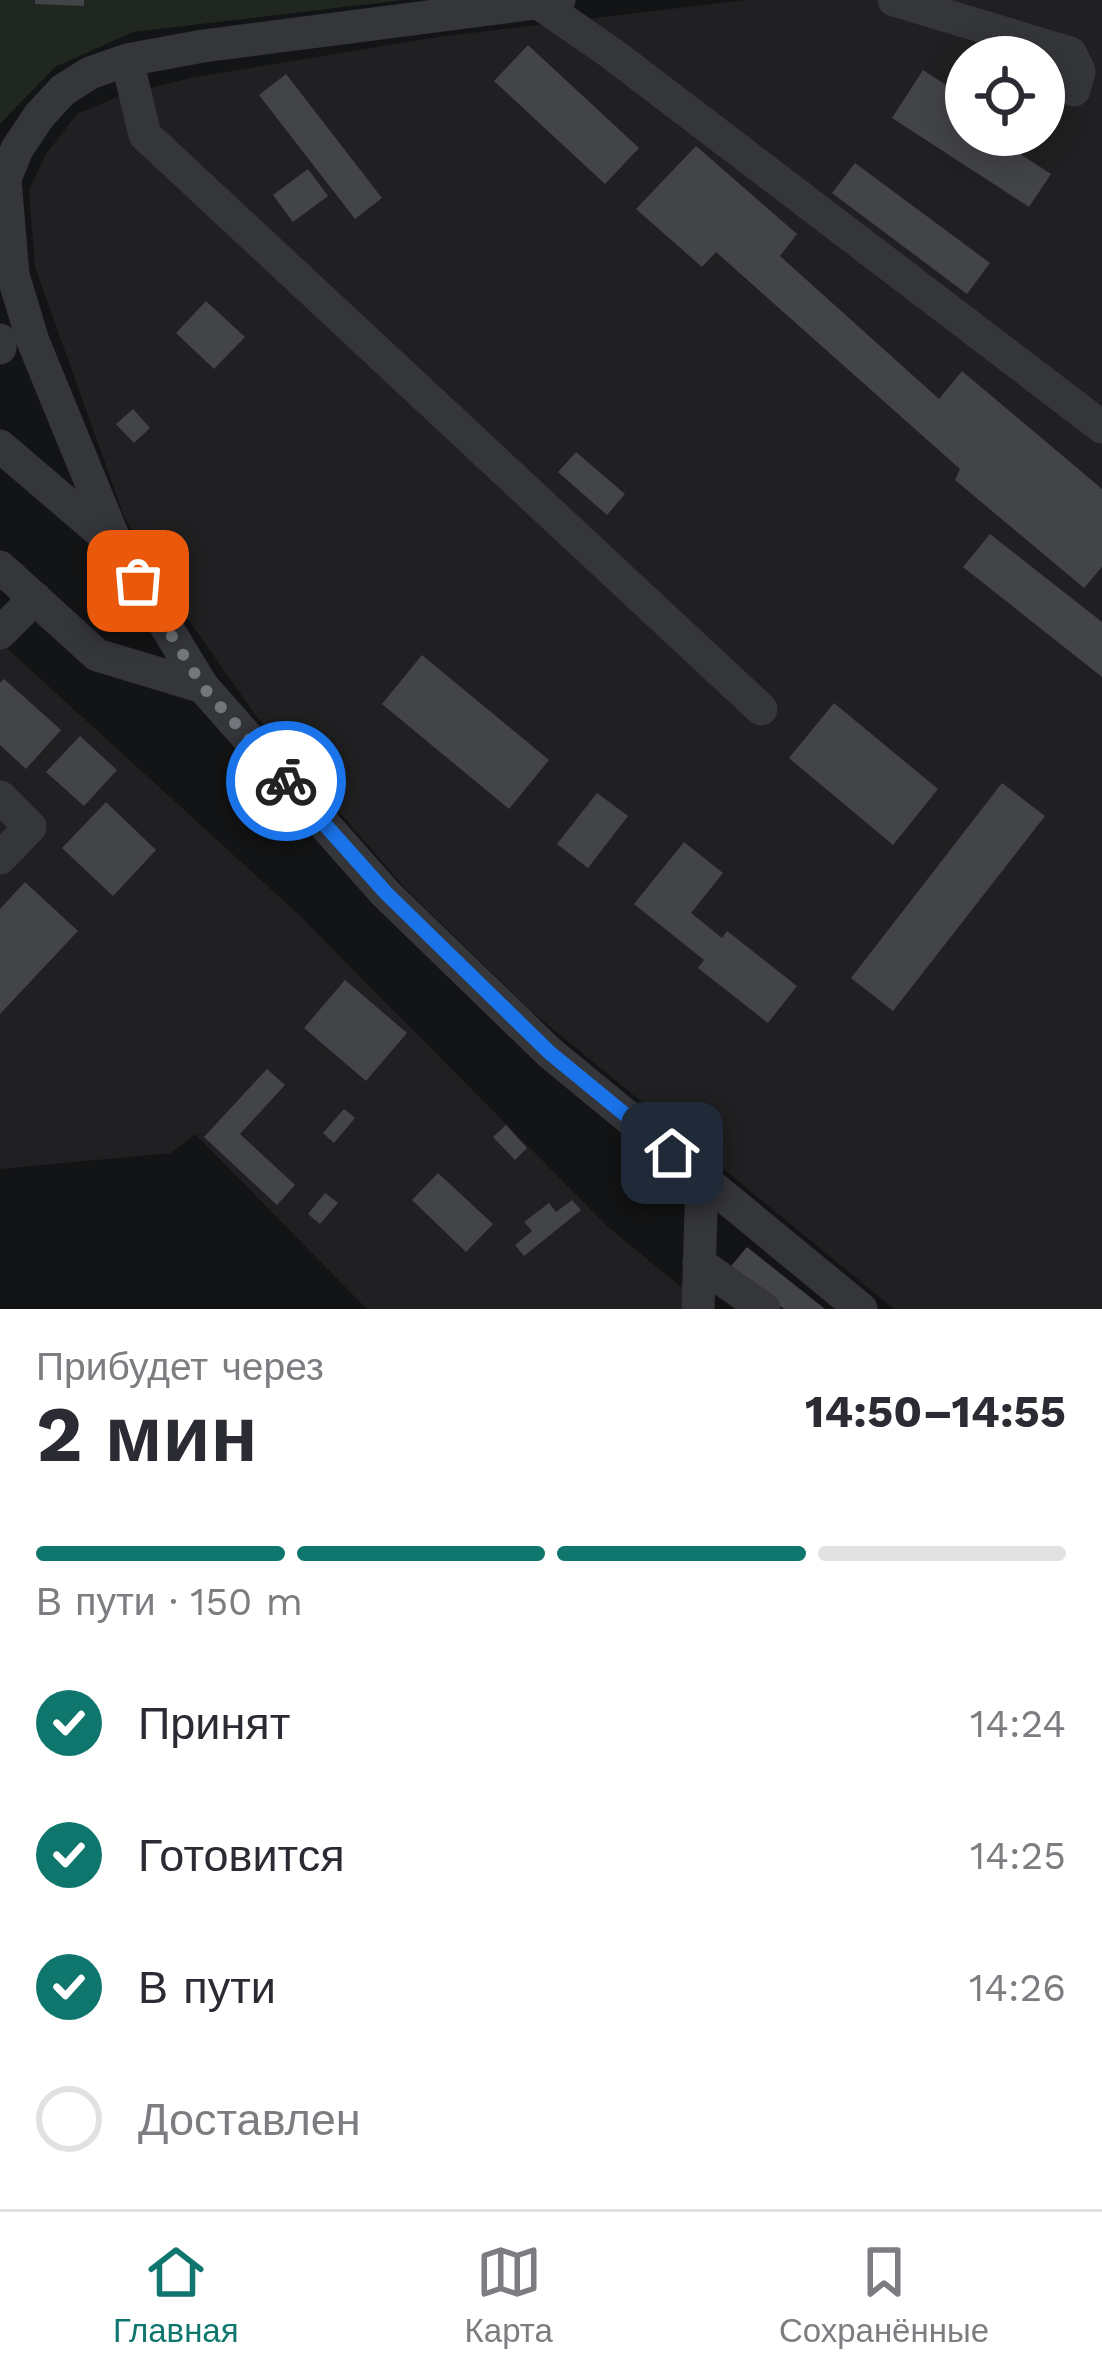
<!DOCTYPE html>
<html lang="ru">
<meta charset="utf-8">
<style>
body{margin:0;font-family:"Work Sans",sans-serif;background:#f7f7f7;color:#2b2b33;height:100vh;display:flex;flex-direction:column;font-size:45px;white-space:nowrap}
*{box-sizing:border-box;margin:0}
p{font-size:39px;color:#7c7c81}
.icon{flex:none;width:66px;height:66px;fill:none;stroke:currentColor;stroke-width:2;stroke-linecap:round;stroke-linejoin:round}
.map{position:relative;height:1309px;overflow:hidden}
.sheet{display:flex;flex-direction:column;background:#fff;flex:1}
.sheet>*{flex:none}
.buttons{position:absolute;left:945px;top:36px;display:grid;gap:24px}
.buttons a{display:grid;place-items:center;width:120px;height:120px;border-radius:50%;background:#fff;box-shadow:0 6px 30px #0003;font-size:60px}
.pin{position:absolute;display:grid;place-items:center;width:102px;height:102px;color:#fff;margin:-51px;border-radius:24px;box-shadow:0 6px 18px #0006}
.courier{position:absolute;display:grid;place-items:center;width:120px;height:120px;margin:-60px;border:9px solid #1a73e8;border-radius:50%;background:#fff;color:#222;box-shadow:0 3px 15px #0007}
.headline em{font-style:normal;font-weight:700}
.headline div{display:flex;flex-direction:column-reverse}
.headline{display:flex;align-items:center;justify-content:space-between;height:204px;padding:0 36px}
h1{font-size:78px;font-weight:700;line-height:90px}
.bar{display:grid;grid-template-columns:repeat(4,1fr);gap:18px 12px;align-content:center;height:144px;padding:0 36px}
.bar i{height:15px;border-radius:9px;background:#e1e1e2}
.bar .on{background:#0f766e}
.bar p{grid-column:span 4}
ol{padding:0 36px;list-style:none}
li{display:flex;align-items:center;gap:36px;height:132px}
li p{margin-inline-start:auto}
li .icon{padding:12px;border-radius:50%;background:#0f766e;color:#fff;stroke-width:4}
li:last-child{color:#7c7c81}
li i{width:66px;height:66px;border:6px solid #e1e1e2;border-radius:50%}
.tab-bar{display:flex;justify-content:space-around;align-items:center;height:168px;border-top:3px solid #e1e1e2;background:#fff;font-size:33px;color:#7c7c81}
.tab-bar a{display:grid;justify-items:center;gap:6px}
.tab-bar .on{color:#0f766e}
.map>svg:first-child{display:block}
.built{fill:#202022;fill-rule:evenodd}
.green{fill:#202720}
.building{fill:#434448}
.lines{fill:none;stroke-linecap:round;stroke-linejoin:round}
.minor{stroke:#35363a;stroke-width:33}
.done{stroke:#73777c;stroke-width:12;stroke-dasharray:0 21.6}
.route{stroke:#1a73e8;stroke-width:15}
</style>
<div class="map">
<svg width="1102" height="1309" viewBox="0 0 1102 1309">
<rect width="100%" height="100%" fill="#131415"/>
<path class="built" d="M745,0H1102V1309H894L531,1011L406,889L256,716L183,612L124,516L35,267L29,190L46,154L77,114L122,95L195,77L438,37ZM966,57H1044V135H966Z
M0,642L297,913L608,1227L708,1309H367L195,1134L171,1153L0,1169Z"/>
<path class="green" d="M0,0H403L133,32L55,67L0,124Z"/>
<path class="building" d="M35,0H84V6L35,4Z
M528,45L639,148L605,184L494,81Z
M923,70L966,98V135H991L1051,174L1029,207L892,118Z
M286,74L382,198L355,219L259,95Z
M696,146L797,234L780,256L939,399L962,371L1102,489V567L1084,588L955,480L960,469L716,252L702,267L636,209Z
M855,163L990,263L967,294L832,193Z
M308,169L328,196L293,222L273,195Z
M206,301L245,337L214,369L176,333Z
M133,409L150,428L134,443L116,424Z
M576,452L625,494L607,515L558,472Z
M990,534L1102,622V677L963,567Z
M422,655L549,760L509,809L382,704Z
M4,679L61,730L26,769L0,745V683Z
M834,703L938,789L893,845L789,758Z
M80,736L117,770L84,806L46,772Z
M1002,783L1045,816L893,1011L851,978Z
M597,793L628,816L588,868L557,844Z
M106,802L156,850L113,896L62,848Z
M684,842L723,873L691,913L722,938L727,931L797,986L768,1023L698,968L704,960L634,904Z
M25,882L78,931L0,1014V909Z
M345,980L407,1033L366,1081L304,1028Z
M267,1069L285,1085L240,1134L295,1185L277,1205L204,1137Z
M344,1109L355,1118L334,1143L323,1133Z
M506,1125L527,1148L515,1160L493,1137Z
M438,1173L493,1224L466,1252L412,1200Z
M325,1193L338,1203L320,1224L308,1214Z
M572,1200L581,1210L524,1256L515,1245L532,1231L524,1222L549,1203L556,1212Z
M747,1247L825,1309H784L731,1266Z"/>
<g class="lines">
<path class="minor" d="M559,0L203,46L127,60L90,73L63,90L39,116L17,149L5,179L13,275L33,341L117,546L203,687L385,893L550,1053L861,1309
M894,0L1070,53L1079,71L1074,90
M537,2L611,53L1102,427
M127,60L145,135L761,709
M0,340V348
M0,446L111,541
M0,567L97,655L203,687
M0,633L35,598
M0,797L30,827L0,858
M699,1263L764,1309
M698,1309L702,1178"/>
</g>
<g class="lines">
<path class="done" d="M138,581L203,687L286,781"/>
<path class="route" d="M286,781L386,893L550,1053L672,1153"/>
</g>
</svg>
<div class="buttons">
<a><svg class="icon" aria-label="locate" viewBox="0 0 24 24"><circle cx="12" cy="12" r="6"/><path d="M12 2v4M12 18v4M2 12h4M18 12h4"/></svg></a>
</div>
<div class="pin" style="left:138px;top:581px;background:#ea580c"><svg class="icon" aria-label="bag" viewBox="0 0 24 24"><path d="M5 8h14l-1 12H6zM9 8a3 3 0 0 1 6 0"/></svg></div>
<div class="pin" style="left:672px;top:1153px;background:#1f2937"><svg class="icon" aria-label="home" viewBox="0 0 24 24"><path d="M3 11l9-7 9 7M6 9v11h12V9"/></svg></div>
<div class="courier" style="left:286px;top:781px"><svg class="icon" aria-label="bike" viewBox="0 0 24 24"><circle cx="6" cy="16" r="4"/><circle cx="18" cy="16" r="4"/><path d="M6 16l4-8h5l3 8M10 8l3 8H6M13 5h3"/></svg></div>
</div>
<section class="sheet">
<div class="headline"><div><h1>2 мин</h1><p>Прибудет через</p></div><em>14:50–14:55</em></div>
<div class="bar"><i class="on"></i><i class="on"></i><i class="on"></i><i></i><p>В пути · 150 m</p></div>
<ol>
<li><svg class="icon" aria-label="check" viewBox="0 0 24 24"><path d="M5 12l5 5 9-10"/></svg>Принят<p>14:24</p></li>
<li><svg class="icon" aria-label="check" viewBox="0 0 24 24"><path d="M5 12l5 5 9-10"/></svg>Готовится<p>14:25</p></li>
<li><svg class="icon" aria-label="check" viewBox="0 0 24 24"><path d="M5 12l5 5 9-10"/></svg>В пути<p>14:26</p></li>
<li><i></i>Доставлен</li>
</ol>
</section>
<nav class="tab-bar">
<a class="on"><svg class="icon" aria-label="home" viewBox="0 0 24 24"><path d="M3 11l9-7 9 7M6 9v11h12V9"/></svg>Главная</a>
<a><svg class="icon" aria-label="map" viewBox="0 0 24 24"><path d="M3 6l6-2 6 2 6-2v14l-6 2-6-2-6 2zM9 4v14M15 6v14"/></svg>Карта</a>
<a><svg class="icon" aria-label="saved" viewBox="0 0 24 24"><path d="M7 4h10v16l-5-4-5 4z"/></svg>Сохранённые</a>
</nav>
